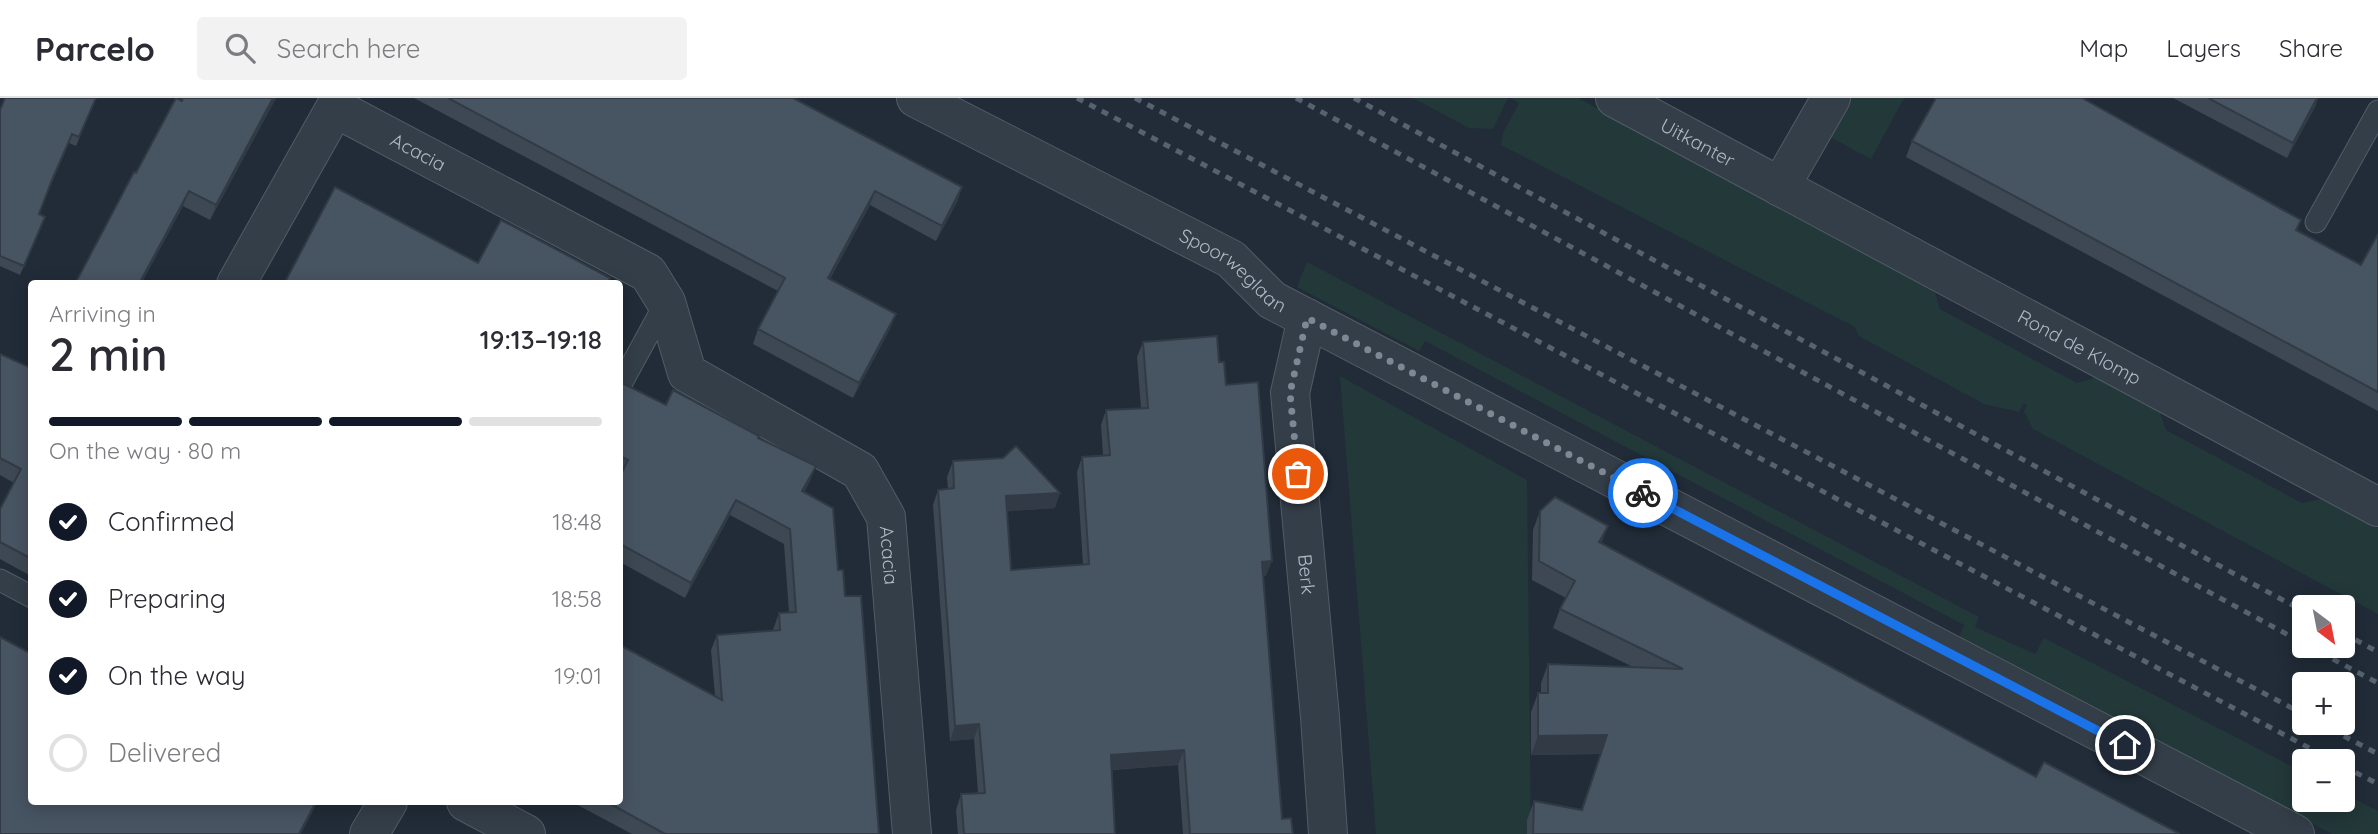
<!DOCTYPE html>
<meta charset="utf-8">
<style>
body{margin:0;font-family:Quicksand,sans-serif;background:#f2f2f3;color:#2b2b33;height:100vh;display:flex;flex-direction:column;font-size:26px;white-space:nowrap}
*{box-sizing:border-box;margin:0}
p{font-size:23px;color:#7c7c81}
.icon{flex:none;width:38px;height:38px;fill:none;stroke:currentColor;stroke-width:2;stroke-linecap:round;stroke-linejoin:round}
.map{position:relative;flex:1;overflow:hidden}
.panel{position:absolute;left:28px;top:182px;width:595px;height:525px;display:flex;flex-direction:column;background:#fff;border-radius:7px;box-shadow:0 4px 18px #0003}
.panel>*{flex:none}
.needle{width:46px;rotate:148deg}
.tools{position:absolute;left:2292px;top:497px;display:grid;gap:14px}
.tools a{display:grid;place-items:center;width:63px;height:63px;border-radius:7px;background:#fff;box-shadow:0 4px 18px #0003;font-size:35px}
.pin{position:absolute;display:grid;place-items:center;width:60px;height:60px;color:#fff;margin:-30px;border:4px solid #fff;border-radius:50%;box-shadow:0 2px 7px #0007}
.courier{position:absolute;display:grid;place-items:center;width:70px;height:70px;margin:-35px;border:5px solid #1a73e8;border-radius:50%;background:#fff;color:#222;box-shadow:0 2px 9px #0007}
.summary em{font-style:normal;font-weight:600}
.summary div{display:flex;flex-direction:column-reverse}
.summary{display:flex;align-items:center;justify-content:space-between;height:119px;padding:0 21px}
h1{font-size:46px;font-weight:600;line-height:52px}
.bar{display:grid;grid-template-columns:repeat(4,1fr);gap:10px 7px;align-content:center;height:84px;padding:0 21px}
.bar i{height:9px;border-radius:5px;background:#e1e1e2}
.bar .current{background:#111827}
.bar p{grid-column:span 4}
ol{padding:0 21px;list-style:none}
li{display:flex;align-items:center;gap:21px;height:77px}
li p{margin-inline-start:auto}
li .icon{padding:7px;border-radius:50%;background:#111827;color:#fff;stroke-width:4}
li:last-child{color:#7c7c81}
li i{width:38px;height:38px;border:4px solid #e1e1e2;border-radius:50%}
header{display:flex;align-items:center;gap:42px;box-sizing:border-box;height:98px;padding:0 35px;background:#fff;border-bottom:2px solid #e1e1e2}
header strong{font-size:33px}
nav{display:flex;gap:38px;margin-inline-start:auto;font-size:24px}
.search{width:490px;height:63px;background:#f2f2f3;display:flex;align-items:center;gap:18px;box-sizing:border-box;padding:0 24px;border-radius:7px;color:#7c7c81;font-size:26px}
.map>svg:first-child{display:block}
.green{fill:#233839}
.lines{fill:none;stroke-linecap:round;stroke-linejoin:round}
.lane-casing{stroke:#525c66;stroke-width:23}
.street-casing{stroke:#525c66;stroke-width:40}
.lane{stroke:#343e48;stroke-width:21}
.street{stroke:#343e48;stroke-width:38}
.rail{stroke:#56626f;stroke-width:5;stroke-dasharray:7 7;stroke-linecap:butt}
.wall{fill:#3d4854}
.shaded-wall{fill:#323b45}
.building{fill:#475462;stroke:#323b45;stroke-width:2}
.done{stroke:#7d8894;stroke-width:7;stroke-dasharray:0 12.6}
.route{stroke:#1a73e8;stroke-width:9}
.labels{text-anchor:middle;dominant-baseline:central;stroke-width:7;stroke-linejoin:round;paint-order:stroke}
.street-label{font-size:19px;fill:#afb9c5;stroke:#1a232d}
</style>
<header>
<strong>Parcelo</strong>
<div class="search"><svg class="icon" aria-label="search" viewBox="0 0 24 24"><circle cx="10" cy="10" r="6"/><path d="M15 15l6 6"/></svg>Search here</div>
<nav><a>Map</a><a>Layers</a><a>Share</a></nav>
</header>
<div class="map">
<svg width="2378" height="736" viewBox="0 0 2378 736">
<rect width="100%" height="100%" fill="#212c38"/>
<path class="green" d="M1413,0H1508L1493,31L1469,30Z
M1511,0H1578L1934,191L1940,211L2077,285L2097,279L2159,312L2166,332L2302,405L2322,401L2378,430V516L2033,331L2024,313L2027,307L2023,306L2019,314L1984,306L1859,238L1855,229L1501,47L1503,35L1519,5Z
M1851,0H1904L1871,61L1830,39Z
M1307,164L1979,519L1975,529L2035,556L2044,540L2305,675V702H2343V695L2378,713V736H2332L1959,539L1964,527L1425,243L1419,253L1297,189Z
M1340,278L1527,382L1531,736H1376Z"/>
<g class="lines">
<defs>
<path id="lane" d="M2316,124L2378,13
M620,288L666,204
M0,482L32,499"/>
<g id="street">
<path id="s1" d="M916,0L1231,161L1272,202L2295,736"/>
<path id="s2" d="M1615,0L2378,409"/>
<path d="M1780,89L1831,0"/>
<path id="s3" d="M236,186L335,10L648,175L666,204L687,275L860,373L886,419L912,736"/>
<path id="s4" d="M1307,220L1290,295L1320,619L1328,736"/>
<path d="M466,704L526,736"/>
<path d="M369,736L388,704"/>
</g>
</defs>
<use href="#lane" class="lane-casing"/>
<use href="#street" class="street-casing"/>
<use href="#lane" class="lane"/>
<use href="#street" class="street"/>
<path class="rail" d="M1077,0L2334,663
M1135,0L2305,617
M1296,0L2305,546
M1354,0L2305,514
M2343,535L2378,554
M2308,548L2378,585
M2319,625L2378,656
M2343,668L2378,686"/>
</g>
<path class="wall" d="M96,0L76,48L69,45L49,91L39,116L42,128L20,177L0,168V12Z
M183,0H276L210,122L183,108L141,186L136,75Z
M414,0H793L962,89L957,104L936,143L870,107L830,181L890,231L853,300L753,246L758,231L778,193Z
M2173,0H2318L2315,9L2287,60Z
M2084,1L2301,122L2297,132L2361,167L2378,136V313L1906,59L1912,43Z
M1143,244L1219,264L1226,287L1266,478H1263L1282,721L1293,736H1183L1178,667L1112,672L1115,736H958L956,712L961,696L978,695L974,641L950,643L933,407L938,392L948,391L947,379L953,363L1055,410L1007,413L1011,472L1083,466L1077,374L1082,359L1103,357L1101,327L1106,312L1141,310L1137,259Z
M0,256L31,270L32,269L31,478L0,461V411L14,385L0,377Z
M620,284L666,307L759,340L810,383L804,394L838,472L845,498L879,736H632L572,704H620L715,598L711,552L717,537L773,532L779,515L789,514L784,446L730,417L685,500L620,464Z
M1540,413L2036,679L2180,736H1527V722L1534,703L1581,712L1600,656L1531,657V614L1538,595H1541V585L1548,566L1633,569L1553,530L1560,511L1566,500L1532,482L1533,432Z"/>
<path class="shaded-wall" d="M273,0H276L210,122L216,107Z
M2317,0H2318L2315,9L2287,60L2293,45Z
M962,89L957,104L936,143L942,128Z
M189,93L183,108L141,186H139Z
M875,93L870,107L823,194L828,180Z
M896,216L890,231L853,300L859,285Z
M816,368L810,383L797,409L802,393Z
M1060,395L1055,410L1000,414L1006,398Z
M736,402L730,417L685,500L691,485Z
M1608,428L1601,447L1599,444Z
M1272,463L1266,478L1257,479L1262,464Z
M979,626L974,641L950,643L955,628Z
M1607,637L1600,656L1531,657L1538,638Z
M1184,652L1178,667L1106,672L1111,657Z
M316,704H317L313,713L301,736H299Z"/>
<path class="building" d="M5,0H96L79,39L72,36L52,82L39,116L45,119L24,168L0,158V12Z
M176,0L182,3L183,0H273L216,107L189,93L139,186H75L134,74L136,75Z
M448,0H793L962,89L942,128L875,93L828,180L896,216L859,285L758,231L785,180Z
M1936,0H2082L2301,122L2296,132L2361,167L2378,136V294L1912,43Z
M2208,0H2317L2293,45Z
M335,89L478,165L501,122L610,180L607,186H284Z
M1217,238L1219,264H1224L1226,287L1258,284L1272,463L1262,464L1282,721L1291,720L1293,736H1190L1184,652L1111,657L1115,736H964L961,696L985,695L979,626L955,628L938,392L954,390L953,363L1003,360L1016,348L1060,395L1006,398L1011,472L1089,466L1082,359L1110,357L1106,312L1148,310L1143,244Z
M0,256L31,270L32,269V461L0,444V411L21,371L0,360Z
M620,284L666,307L673,292L759,338L758,340L816,368L802,393L833,410L838,472H843L845,498H861L879,736H665L607,704H620V547L722,602L717,537L780,532L779,515L796,514L790,431L736,402L691,485L620,446V378L628,362L620,358Z
M1555,399L1608,428L1599,444L2036,679L2044,664L2180,736H1533L1534,703L1582,712L1607,637L1538,638V595H1548V566L1683,571L1560,511L1575,483L1539,463L1540,413Z
M0,539L32,556V704H316L299,736H0Z"/>
<g class="lines">
<path class="done" d="M1298,376L1290,295L1307,220L1643,395"/>
<path class="route" d="M1643,395L2125,647"/>
</g>
<g class="labels">
<g class="street-label">
<text stroke="none"><textPath href="#s2" startOffset="94">Uitkanter</textPath></text>
<text stroke="none"><textPath href="#s3" startOffset="296">Acacia</textPath></text>
<text stroke="none"><textPath href="#s1" startOffset="362">Spoorweglaan</textPath></text>
<text stroke="none"><textPath href="#s2" startOffset="527">Rond de Klomp</textPath></text>
<text stroke="none"><textPath href="#s3" startOffset="954">Acacia</textPath></text>
<text stroke="none"><textPath href="#s4" startOffset="259">Berk</textPath></text>
</g>
</g>
</svg>
<div class="tools">
<a><svg class="needle" viewBox="-14 -14 28 28"><path d="M0-13l5 13h-10z" fill="#e53935"/><path d="M0 13l5-13h-10z" fill="#7c7c81"/></svg></a>
<a>+</a>
<a>−</a>
</div>
<div class="pin" style="left:1298px;top:376px;background:#ea580c"><svg class="icon" aria-label="bag" viewBox="0 0 24 24"><path d="M5 8h14l-1 12H6zM9 8a3 3 0 0 1 6 0"/></svg></div>
<div class="pin" style="left:2125px;top:647px;background:#1f2937"><svg class="icon" aria-label="home" viewBox="0 0 24 24"><path d="M3 11l9-7 9 7M6 9v11h12V9"/></svg></div>
<div class="courier" style="left:1643px;top:395px"><svg class="icon" aria-label="bike" viewBox="0 0 24 24"><circle cx="6" cy="16" r="4"/><circle cx="18" cy="16" r="4"/><path d="M6 16l4-8h5l3 8M10 8l3 8H6M13 5h3"/></svg></div>
<section class="panel">
<div class="summary"><div><h1>2 min</h1><p>Arriving in</p></div><em>19:13–19:18</em></div>
<div class="bar"><i class="current"></i><i class="current"></i><i class="current"></i><i></i><p>On the way · 80 m</p></div>
<ol>
<li><svg class="icon" aria-label="check" viewBox="0 0 24 24"><path d="M5 12l5 5 9-10"/></svg>Confirmed<p>18:48</p></li>
<li><svg class="icon" aria-label="check" viewBox="0 0 24 24"><path d="M5 12l5 5 9-10"/></svg>Preparing<p>18:58</p></li>
<li><svg class="icon" aria-label="check" viewBox="0 0 24 24"><path d="M5 12l5 5 9-10"/></svg>On the way<p>19:01</p></li>
<li><i></i>Delivered</li>
</ol>
</section>
</div>
